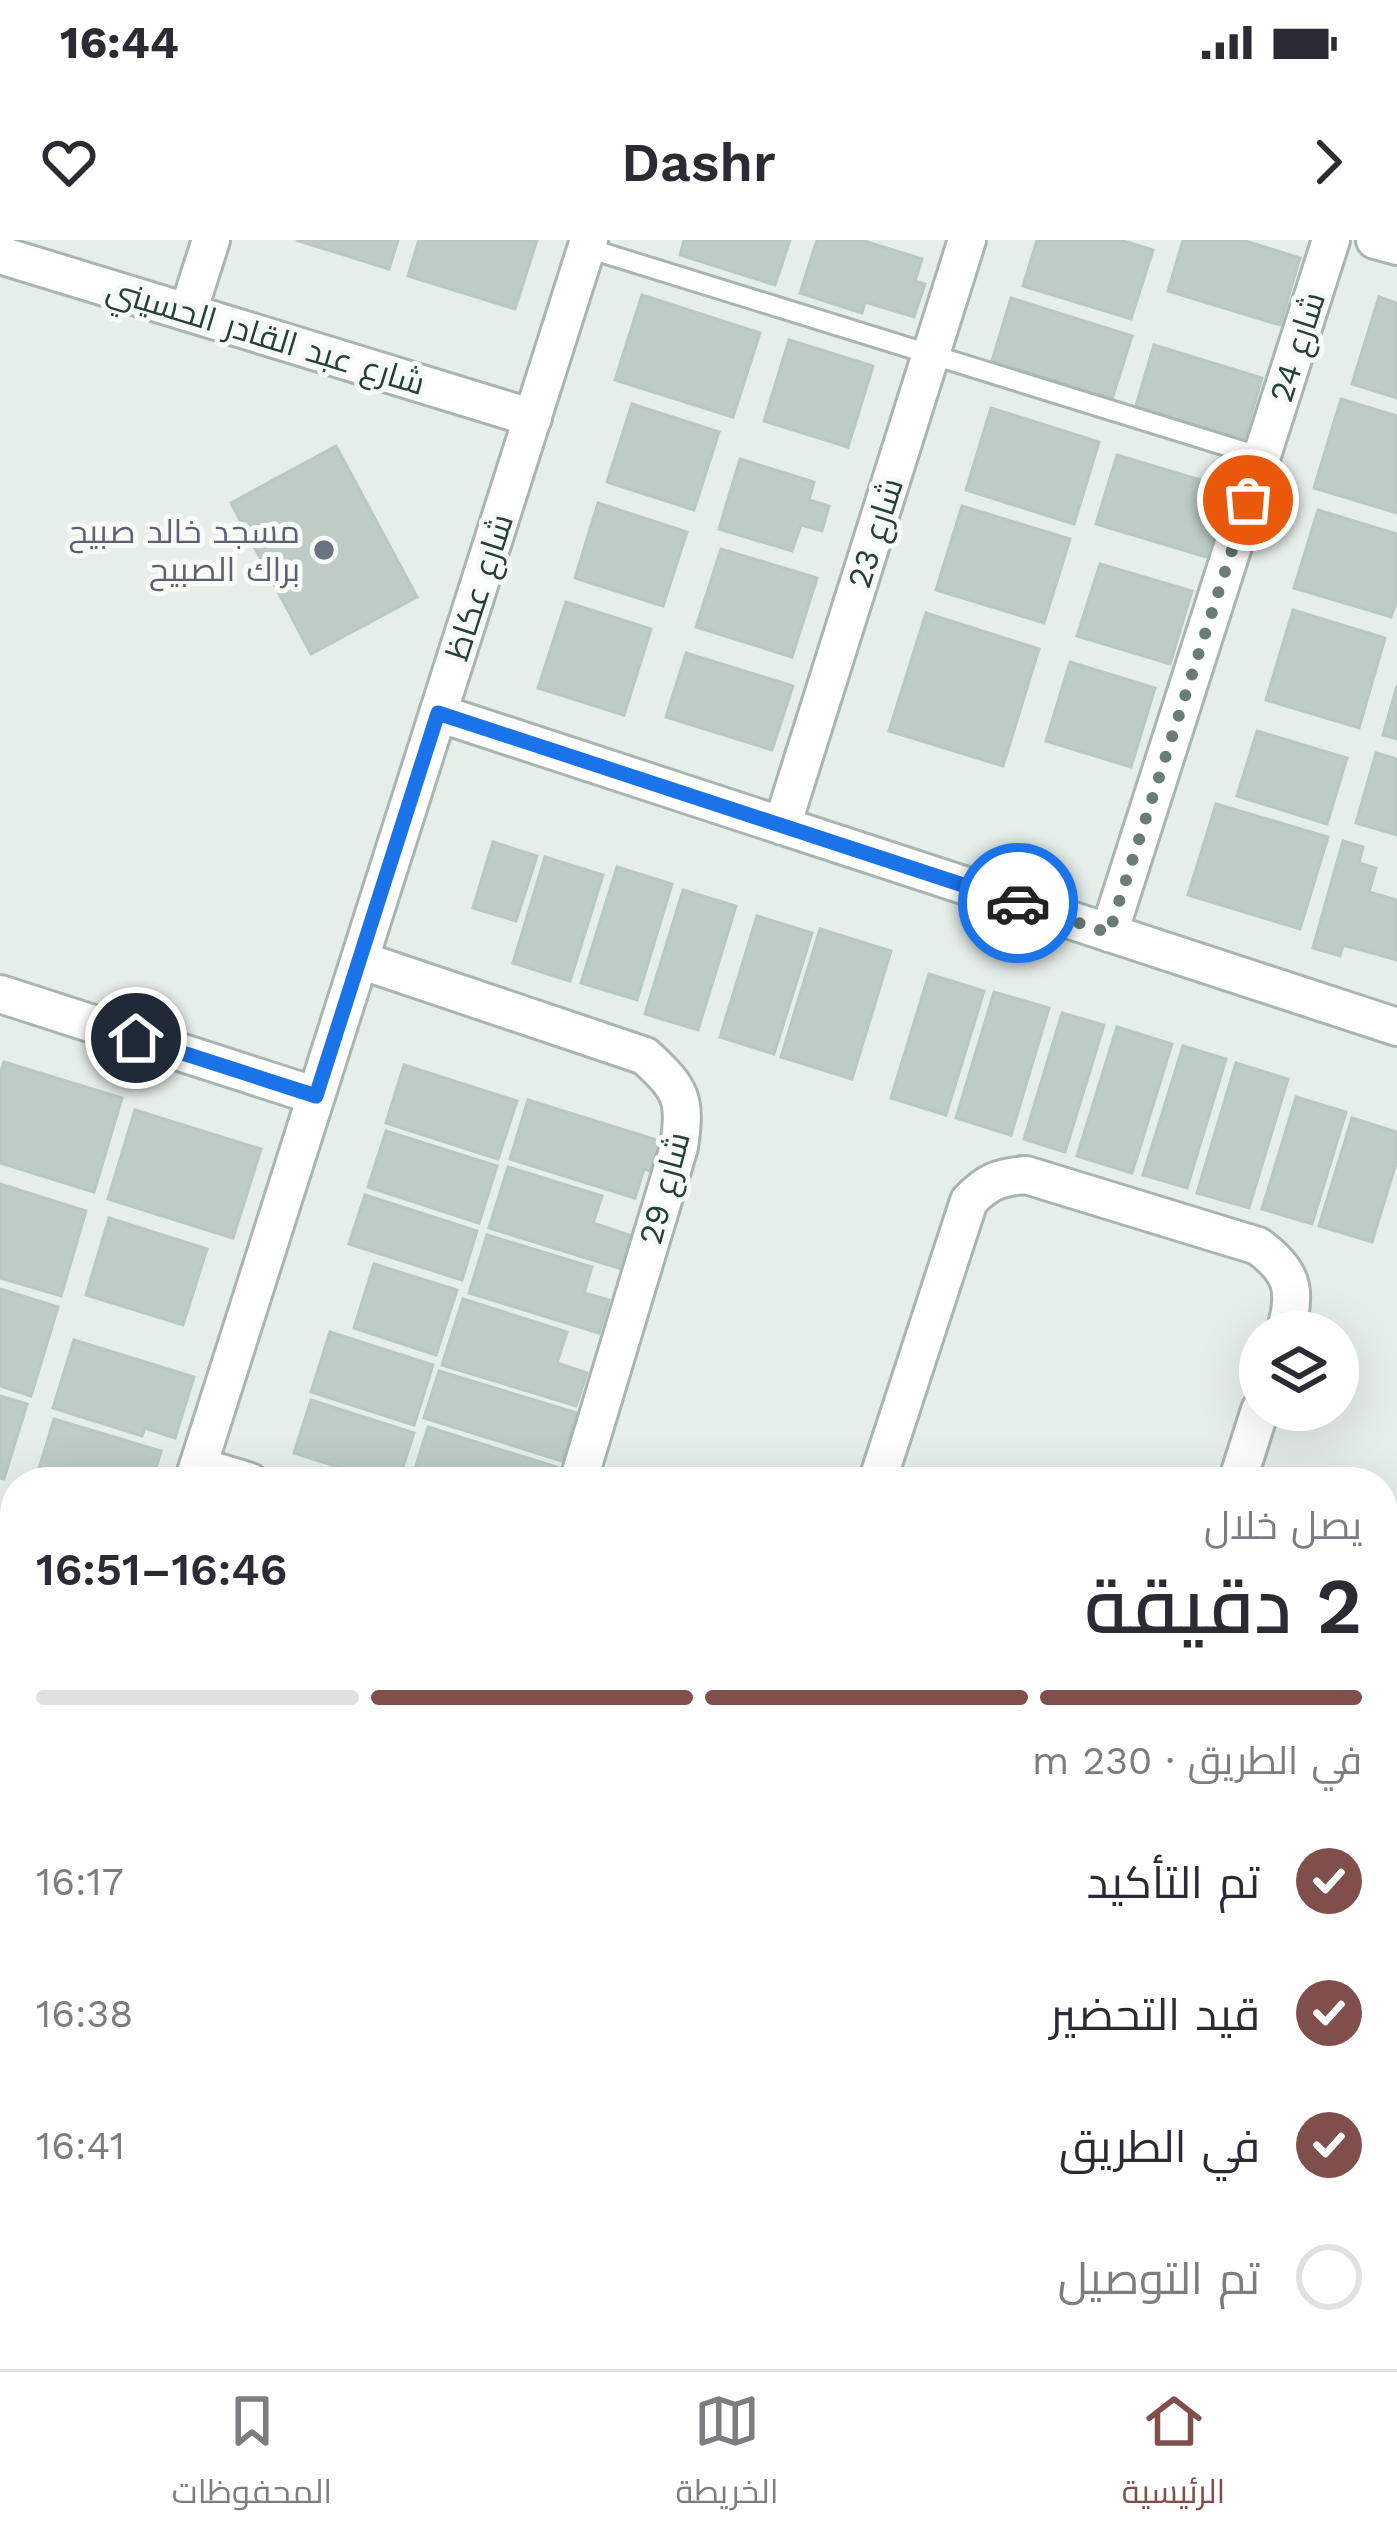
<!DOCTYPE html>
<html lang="ar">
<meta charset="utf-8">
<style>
body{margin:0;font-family:"Work Sans",Cairo,sans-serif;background:#f2f2f3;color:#2b2b33;direction:rtl;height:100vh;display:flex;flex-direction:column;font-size:45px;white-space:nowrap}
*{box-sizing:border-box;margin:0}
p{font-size:39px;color:#7c7c81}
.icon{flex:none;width:66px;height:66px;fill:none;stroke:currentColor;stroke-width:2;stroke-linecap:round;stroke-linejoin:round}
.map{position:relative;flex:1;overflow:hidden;direction:ltr}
.details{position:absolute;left:0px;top:1227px;width:1398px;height:903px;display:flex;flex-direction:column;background:#fff;border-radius:48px 48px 0 0;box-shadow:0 12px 48px #0002;direction:rtl}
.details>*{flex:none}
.fabs{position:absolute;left:1239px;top:1071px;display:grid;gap:24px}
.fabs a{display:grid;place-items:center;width:120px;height:120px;border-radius:50%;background:#fff;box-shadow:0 12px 48px #0002;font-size:60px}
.pin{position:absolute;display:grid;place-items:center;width:102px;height:102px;color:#fff;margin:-51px;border:6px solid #fff;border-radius:50%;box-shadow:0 3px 12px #0007}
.courier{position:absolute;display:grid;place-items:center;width:120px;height:120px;margin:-60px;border:9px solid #1a73e8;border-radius:50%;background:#fff;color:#222;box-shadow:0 3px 15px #0007}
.summary em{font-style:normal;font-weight:600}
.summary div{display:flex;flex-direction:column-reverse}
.summary{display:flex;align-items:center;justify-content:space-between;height:204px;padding:0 36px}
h1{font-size:78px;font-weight:600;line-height:90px}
.bar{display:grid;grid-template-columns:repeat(4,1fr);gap:18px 12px;align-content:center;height:144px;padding:0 36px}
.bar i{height:15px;border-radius:9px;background:#e1e1e2}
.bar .current{background:#814f4b}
.bar p{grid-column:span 4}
ol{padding:0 36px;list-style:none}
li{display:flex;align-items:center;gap:36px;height:132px}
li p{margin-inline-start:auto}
li .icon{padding:12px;border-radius:50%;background:#814f4b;color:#fff;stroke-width:4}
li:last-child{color:#7c7c81}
li i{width:66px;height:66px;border:6px solid #e1e1e2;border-radius:50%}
.status{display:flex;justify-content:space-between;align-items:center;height:84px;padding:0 60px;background:#fff;direction:ltr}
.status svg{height:33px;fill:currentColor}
header{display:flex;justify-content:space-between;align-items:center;height:156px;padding:0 36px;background:#fff;font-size:54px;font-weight:600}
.tabs{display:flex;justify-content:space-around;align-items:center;height:168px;border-top:3px solid #e1e1e2;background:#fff;font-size:33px;color:#7c7c81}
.tabs a{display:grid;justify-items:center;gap:6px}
.tabs .current{color:#814f4b}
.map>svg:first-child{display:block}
.built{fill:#d4ded9}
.green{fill:#c1dec6}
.building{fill:#beccc5;stroke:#b9c8c0;stroke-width:3}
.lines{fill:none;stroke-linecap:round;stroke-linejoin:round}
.lane-casing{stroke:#a9b6b0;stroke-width:24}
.street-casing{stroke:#a9b6b0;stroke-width:42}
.lane{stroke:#fff;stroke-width:18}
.street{stroke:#fff;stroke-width:36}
.done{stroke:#697d75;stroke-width:12;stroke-dasharray:0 21.6}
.route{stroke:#1a73e8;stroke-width:15}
.worship-dot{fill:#6b7280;stroke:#f7fbf8;stroke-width:4.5}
.labels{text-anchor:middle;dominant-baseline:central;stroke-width:10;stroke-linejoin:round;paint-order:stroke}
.street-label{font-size:33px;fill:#264036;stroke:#f7fbf8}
.worship-label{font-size:33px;fill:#5b616d;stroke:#f7fbf8;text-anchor:end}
</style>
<div class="status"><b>16:44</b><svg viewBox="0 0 49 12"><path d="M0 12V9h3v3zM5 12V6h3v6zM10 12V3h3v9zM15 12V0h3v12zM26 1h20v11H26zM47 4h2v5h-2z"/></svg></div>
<header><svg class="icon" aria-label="forward" viewBox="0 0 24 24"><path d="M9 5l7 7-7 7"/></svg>Dashr<svg class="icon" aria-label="heart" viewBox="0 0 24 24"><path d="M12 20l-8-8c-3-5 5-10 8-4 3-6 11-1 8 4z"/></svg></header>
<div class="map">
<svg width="1397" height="2129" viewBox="0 0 1397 2129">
<rect width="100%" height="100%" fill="#e6eeea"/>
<path class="built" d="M1397,1547V2129H1217L1221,2115H1383V1592Z"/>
<path class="green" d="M714,2115H1005L1000,2129H710Z"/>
<path class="building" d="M296,0H398L389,29Z
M419,0H537L515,69L408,36Z
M684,0H790L775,45L680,15Z
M817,0H861L922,19L915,41L925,44L914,77L865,62L862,73L800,53Z
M1037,0H1120L1153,10L1131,79L1023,46Z
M1183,0H1242L1300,18L1280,85L1168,51Z
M642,55L760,93L733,177L615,140Z
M1379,57L1397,63V158L1352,144Z
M1011,58L1132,96L1112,159L992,121Z
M789,100L873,126L848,207L764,181Z
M1154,105L1262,138L1243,202L1135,169Z
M1341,159L1397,176V273L1314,248Z
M632,164L719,192L694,270L607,242Z
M991,168L1099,202L1074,284L966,250Z
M336,206L417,357L311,414L231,263Z
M1117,215L1227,248L1206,317L1096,284Z
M740,219L814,242L809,260L829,266L822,291L801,285L792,311L719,289Z
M598,263L687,292L663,366L575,338Z
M962,266L1070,299L1044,383L936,350Z
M1318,270L1397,294V359L1391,377L1294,348Z
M721,309L817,338L792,417L696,387Z
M1100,324L1192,351L1170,424L1077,396Z
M566,362L651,389L624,475L538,448Z
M1293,370L1385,398L1359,488L1266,460Z
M926,373L1039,409L1003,526L889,491Z
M686,413L793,446L772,510L666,477Z
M1070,422L1155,448L1131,527L1046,501Z
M1397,446V499L1383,495Z
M1257,491L1347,518L1327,584L1237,556Z
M1376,513L1397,519V595L1356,583Z
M1216,564L1328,597L1300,689L1188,655Z
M1343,601L1363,607L1359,623L1376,628L1369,652L1397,660V720L1343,705L1340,716L1313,708Z
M493,602L537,616L516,681L473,668Z
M545,617L603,635L570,741L513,723Z
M617,627L672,644L637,760L581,743Z
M683,650L736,666L698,790L645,774Z
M757,676L812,693L774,814L720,797Z
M820,689L891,711L852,839L781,817Z
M929,734L984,751L946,875L891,858Z
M994,752L1049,768L1011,895L956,878Z
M1062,773L1104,785L1065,912L1024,899Z
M1117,787L1172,804L1132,933L1077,916Z
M1183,806L1226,819L1187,948L1143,935Z
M4,822L122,858L94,952L0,923V834Z
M1236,823L1288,839L1249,968L1197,953Z
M404,825L517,861L498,919L386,883Z
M1296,857L1346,872L1312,984L1262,969Z
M528,860L663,902L653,932L644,929L635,958L510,919Z
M135,870L261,909L233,998L108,959Z
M1352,878L1397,892V920L1372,1002L1319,986Z
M386,891L497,926L479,983L368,947Z
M508,927L602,956L593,983L632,996L622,1029L489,988Z
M0,944L86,971L61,1056L0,1038Z
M365,955L477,991L462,1040L349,1004Z
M109,978L207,1009L183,1085L86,1055Z
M487,995L592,1027L584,1053L609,1060L599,1093L469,1053Z
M374,1024L457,1050L436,1115L354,1088Z
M0,1049L58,1067L31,1156L0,1146Z
M463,1059L567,1092L557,1123L587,1133L576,1166L442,1125Z
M330,1092L433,1125L414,1185L311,1152Z
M74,1100L194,1137L175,1198L145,1188L142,1196L53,1168Z
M439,1131L577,1173L562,1221L424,1178Z
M0,1156L27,1164L4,1239L0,1238Z
M311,1160L414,1193L398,1242H386L294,1213Z
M54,1179L161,1211L152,1242H35Z
M428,1187L560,1228L557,1242H411Z
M13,1284L15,1285V1383L0,1378V1356L12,1318L2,1316Z
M0,1386L15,1391V1466L0,1462Z
M0,1505L15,1510V1590L0,1585Z
M0,1720L14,1724L0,1768Z
M1383,1931L1397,1935V2129H1242L1246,2115H1383Z
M24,2115H133L128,2129H19Z
M149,2115H158L207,2129H145Z
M220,2115H280L276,2129Z
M387,2115H501L497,2129H383Z
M513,2115L559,2129H509Z"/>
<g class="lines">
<defs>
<path id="lane" d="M587,8L1262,217
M1064,2129L1069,2115"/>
<path id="street" d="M1375,0L1397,6
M0,15L533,178
M188,72L211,0
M438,473L1397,787
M782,586L967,0
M1109,693L1331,0
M360,720L645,816C682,850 686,859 679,907L578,1242
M0,754L316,856
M198,1226L250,1242
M193,1242L589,0
M877,1242L969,961C987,942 999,937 1026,935L1258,1006C1292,1031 1298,1050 1285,1092
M1237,1242L1260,1170
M1383,1505L1397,1460
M0,1656L15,1660
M0,1847L15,1800
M298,2129L302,2115
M663,2129L667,2115
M1191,2129L1195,2115"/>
</defs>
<use href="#lane" class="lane-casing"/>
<use href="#street" class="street-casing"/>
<use href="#lane" class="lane"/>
<use href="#street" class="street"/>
</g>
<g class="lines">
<path class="done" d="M1018,663L1109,693L1248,260"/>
<path class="route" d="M136,798L316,856L438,473L1018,663"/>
</g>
<circle class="worship-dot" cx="324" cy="310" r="12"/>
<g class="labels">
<g class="street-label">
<text transform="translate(266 96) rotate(17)">شارع عبد القادر الحسيني</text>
<text transform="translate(1297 107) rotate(-72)">شارع 24</text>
<text transform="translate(875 293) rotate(-72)">شارع 23</text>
<text transform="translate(479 347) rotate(-72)">شارع عكاظ</text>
<text transform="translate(664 948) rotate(-75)">شارع 29</text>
</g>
<g class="worship-label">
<text x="300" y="291">مسجد خالد صبيح<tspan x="300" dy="38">براك الصبيح</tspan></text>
</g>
</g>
</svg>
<div class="fabs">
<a><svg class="icon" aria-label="layers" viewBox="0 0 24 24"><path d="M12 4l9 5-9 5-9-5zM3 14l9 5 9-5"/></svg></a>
</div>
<div class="pin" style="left:1248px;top:260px;background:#ea580c"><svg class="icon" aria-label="bag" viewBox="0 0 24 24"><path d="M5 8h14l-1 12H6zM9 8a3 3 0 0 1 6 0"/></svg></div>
<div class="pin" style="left:136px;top:798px;background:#1f2937"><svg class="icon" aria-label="home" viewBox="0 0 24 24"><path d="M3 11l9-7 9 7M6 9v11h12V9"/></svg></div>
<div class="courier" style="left:1018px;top:663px"><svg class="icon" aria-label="car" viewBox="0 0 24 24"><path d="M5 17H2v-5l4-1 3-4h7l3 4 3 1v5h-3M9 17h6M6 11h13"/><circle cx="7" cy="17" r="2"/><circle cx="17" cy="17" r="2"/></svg></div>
<section class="details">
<div class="summary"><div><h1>2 دقيقة</h1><p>يصل خلال</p></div><em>16:46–16:51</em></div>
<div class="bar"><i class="current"></i><i class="current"></i><i class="current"></i><i></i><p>في الطريق · 230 m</p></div>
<ol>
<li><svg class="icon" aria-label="check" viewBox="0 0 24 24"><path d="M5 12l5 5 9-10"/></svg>تم التأكيد<p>16:17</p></li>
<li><svg class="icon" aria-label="check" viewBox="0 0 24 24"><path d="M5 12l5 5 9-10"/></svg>قيد التحضير<p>16:38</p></li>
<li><svg class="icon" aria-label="check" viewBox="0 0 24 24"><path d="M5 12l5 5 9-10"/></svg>في الطريق<p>16:41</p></li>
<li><i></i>تم التوصيل</li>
</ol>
</section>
</div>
<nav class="tabs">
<a class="current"><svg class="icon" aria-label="home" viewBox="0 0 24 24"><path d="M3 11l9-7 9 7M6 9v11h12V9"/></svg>الرئيسية</a>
<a><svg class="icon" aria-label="map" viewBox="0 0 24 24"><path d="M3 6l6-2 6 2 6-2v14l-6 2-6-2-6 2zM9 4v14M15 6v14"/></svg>الخريطة</a>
<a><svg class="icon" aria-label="saved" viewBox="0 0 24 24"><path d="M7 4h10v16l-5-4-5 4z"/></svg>المحفوظات</a>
</nav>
